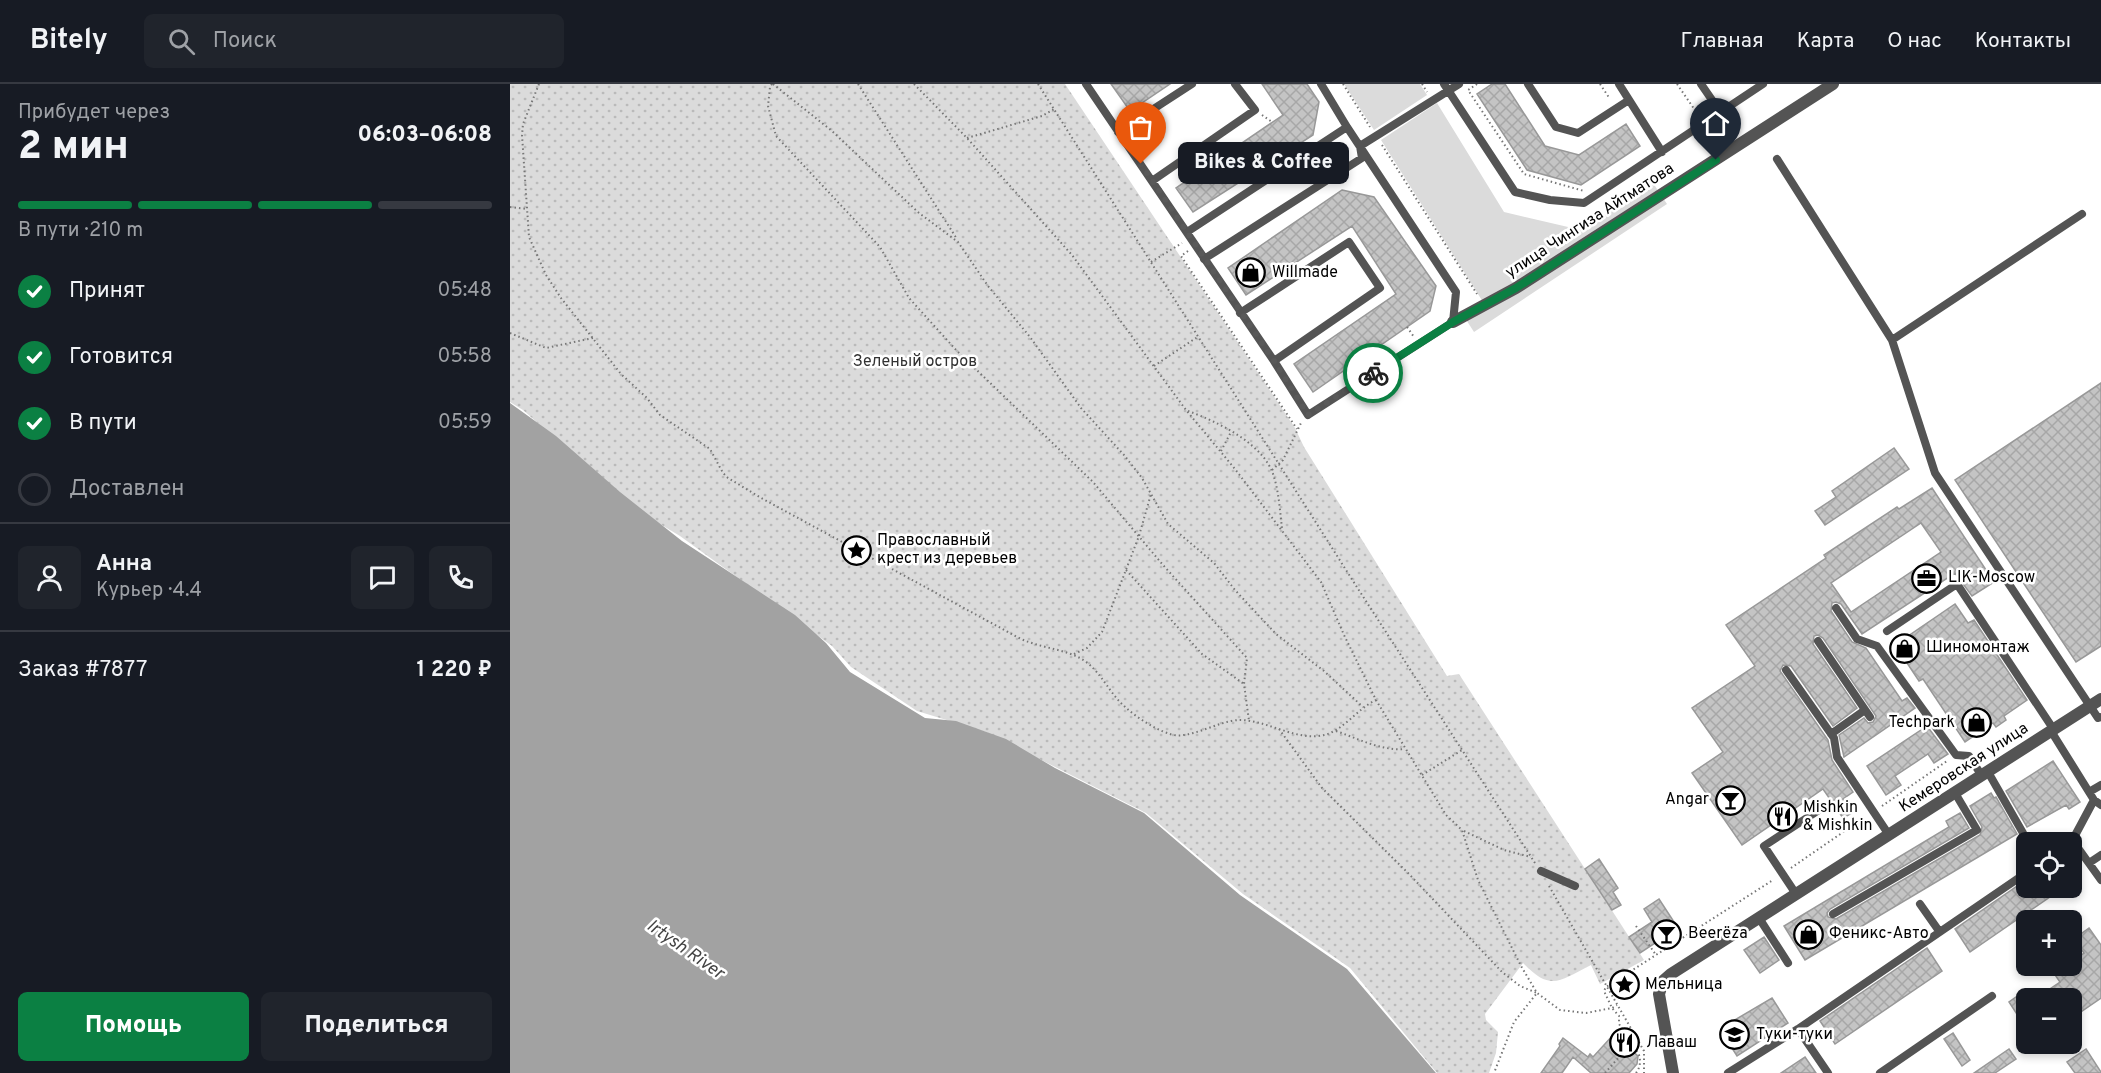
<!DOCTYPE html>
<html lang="ru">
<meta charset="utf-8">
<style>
body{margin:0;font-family:Overpass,sans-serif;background:#20242c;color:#f1f3f6;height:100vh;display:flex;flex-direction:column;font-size:22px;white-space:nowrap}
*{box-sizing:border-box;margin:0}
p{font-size:20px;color:#9ea1a6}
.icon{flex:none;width:33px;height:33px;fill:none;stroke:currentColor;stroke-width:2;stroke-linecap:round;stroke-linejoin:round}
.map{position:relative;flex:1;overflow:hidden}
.sheet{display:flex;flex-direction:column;background:#171b24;width:510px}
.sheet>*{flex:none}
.fabs{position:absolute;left:1506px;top:748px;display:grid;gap:12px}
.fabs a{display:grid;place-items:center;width:66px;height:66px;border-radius:9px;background:#171b24;box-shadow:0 3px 9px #0003;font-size:30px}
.pin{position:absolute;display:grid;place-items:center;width:51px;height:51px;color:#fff;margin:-62px -26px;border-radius:50% 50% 50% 0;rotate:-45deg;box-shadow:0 0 6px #0007}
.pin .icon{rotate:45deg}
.courier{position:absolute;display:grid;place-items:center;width:60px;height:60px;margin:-30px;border:4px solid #0b8043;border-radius:50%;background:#fff;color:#222;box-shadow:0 2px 8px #0007}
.bubble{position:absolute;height:42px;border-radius:9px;background:#171b24;box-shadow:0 3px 9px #0003;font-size:20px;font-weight:800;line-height:42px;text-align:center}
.head em{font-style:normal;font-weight:800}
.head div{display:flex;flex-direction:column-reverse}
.head{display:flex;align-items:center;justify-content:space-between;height:102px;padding:0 18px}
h1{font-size:39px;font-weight:800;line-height:45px}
.bar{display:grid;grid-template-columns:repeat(4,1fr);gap:9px 6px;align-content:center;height:72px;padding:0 18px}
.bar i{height:8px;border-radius:4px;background:#363941}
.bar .on{background:#0b8043}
.bar p{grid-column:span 4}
.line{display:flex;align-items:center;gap:15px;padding:0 18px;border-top:2px solid #363941}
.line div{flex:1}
.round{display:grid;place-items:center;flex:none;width:63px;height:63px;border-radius:9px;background:#20242c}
ol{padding:0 18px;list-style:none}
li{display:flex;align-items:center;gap:18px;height:66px}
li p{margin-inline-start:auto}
li .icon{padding:6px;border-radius:50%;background:#0b8043;color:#fff;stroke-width:4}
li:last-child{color:#9ea1a6}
li i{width:33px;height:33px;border:3px solid #363941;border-radius:50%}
.action{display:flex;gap:12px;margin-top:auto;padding:12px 18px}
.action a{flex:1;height:69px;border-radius:9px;background:#0b8043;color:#fff;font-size:24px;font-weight:800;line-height:69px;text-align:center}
.action a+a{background:#20242c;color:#f1f3f6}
header{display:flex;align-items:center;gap:36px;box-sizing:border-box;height:84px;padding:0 30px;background:#171b24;border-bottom:2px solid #363941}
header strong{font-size:28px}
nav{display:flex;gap:33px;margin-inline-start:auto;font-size:21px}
.search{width:420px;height:54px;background:#20242c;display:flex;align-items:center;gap:15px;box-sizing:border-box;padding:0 21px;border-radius:9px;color:#9ea1a6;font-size:22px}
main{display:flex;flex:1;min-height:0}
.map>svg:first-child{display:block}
.grass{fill:#dbdbdb}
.park{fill:url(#park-dots)}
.water{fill:#a2a2a2}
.building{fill:url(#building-cross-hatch);stroke:#989898;stroke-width:1.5;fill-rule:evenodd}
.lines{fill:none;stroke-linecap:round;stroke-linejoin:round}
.path{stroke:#767676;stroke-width:2;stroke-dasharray:1.5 3;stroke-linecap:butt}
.service{stroke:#545454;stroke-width:8}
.minor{stroke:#545454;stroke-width:12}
.done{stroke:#595959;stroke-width:6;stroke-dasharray:0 10.8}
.route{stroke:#0b8043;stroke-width:8}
.labels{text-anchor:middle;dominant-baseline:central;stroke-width:5;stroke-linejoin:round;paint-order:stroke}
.street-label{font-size:16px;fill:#000;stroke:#fff}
.poi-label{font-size:16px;fill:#000;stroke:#fff;text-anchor:start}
.park-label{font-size:16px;fill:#323232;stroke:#fff}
.water-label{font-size:18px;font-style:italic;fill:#434343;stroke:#fff}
</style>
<header>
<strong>Bitely</strong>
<div class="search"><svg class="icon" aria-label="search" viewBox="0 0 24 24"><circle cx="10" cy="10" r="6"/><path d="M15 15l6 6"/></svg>Поиск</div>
<nav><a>Главная</a><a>Карта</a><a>О нас</a><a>Контакты</a></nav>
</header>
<main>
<section class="sheet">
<div class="head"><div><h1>2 мин</h1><p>Прибудет через</p></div><em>06:03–06:08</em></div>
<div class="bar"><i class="on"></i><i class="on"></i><i class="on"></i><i></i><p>В пути · 210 m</p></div>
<ol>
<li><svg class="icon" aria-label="check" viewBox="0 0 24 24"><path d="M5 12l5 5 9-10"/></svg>Принят<p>05:48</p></li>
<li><svg class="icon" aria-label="check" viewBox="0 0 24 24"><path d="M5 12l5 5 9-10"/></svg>Готовится<p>05:58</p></li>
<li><svg class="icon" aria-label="check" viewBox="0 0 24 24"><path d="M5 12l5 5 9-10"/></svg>В пути<p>05:59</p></li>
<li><i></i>Доставлен</li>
</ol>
<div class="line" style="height:108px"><a class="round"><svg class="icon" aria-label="person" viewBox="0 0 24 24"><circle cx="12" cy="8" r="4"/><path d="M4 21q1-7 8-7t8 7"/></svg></a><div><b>Анна</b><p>Курьер · 4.4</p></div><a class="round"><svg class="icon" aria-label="chat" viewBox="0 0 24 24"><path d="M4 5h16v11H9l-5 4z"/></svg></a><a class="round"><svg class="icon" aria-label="phone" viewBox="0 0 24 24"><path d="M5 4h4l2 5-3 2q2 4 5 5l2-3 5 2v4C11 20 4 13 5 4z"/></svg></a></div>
<div class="line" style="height:78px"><div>Заказ #7877</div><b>1 220 ₽</b></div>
<div class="action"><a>Помощь</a><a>Поделиться</a></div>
</section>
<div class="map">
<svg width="1591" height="989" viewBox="0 0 1591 989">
<defs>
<pattern id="park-dots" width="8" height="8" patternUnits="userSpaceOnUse" patternTransform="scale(1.5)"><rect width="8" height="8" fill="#dbdbdb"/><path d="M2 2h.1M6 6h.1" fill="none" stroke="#bababa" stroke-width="1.8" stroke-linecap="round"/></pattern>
<pattern id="building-cross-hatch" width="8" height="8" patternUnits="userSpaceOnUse" patternTransform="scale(1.5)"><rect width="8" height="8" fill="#c4c4c4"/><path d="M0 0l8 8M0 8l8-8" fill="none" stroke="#a7a7a7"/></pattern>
</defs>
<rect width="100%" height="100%" fill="#fff"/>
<path class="grass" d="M834,0H910L917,11L864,46Z
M927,19L994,128L1071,146L1143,99L1157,120L964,248L955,234L973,218L871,56Z"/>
<path class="park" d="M0,0H555L785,344L794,363L937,592L949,590L1134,876L1090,900L1081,881C1049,897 1041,908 1013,879L975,930L976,936L988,948L986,969L979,989H927L840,884L733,810L636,729L476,648L407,627L341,583L322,562L170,452L125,425L13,326L0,318Z"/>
<path class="water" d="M0,319L46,352L110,408L172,457L285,531L316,559L340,588L415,634L446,637L496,655L545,684L634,729L730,811L837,885L926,989H0Z"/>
<path class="building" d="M601,0H660L620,27Z
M752,0H797L809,18L803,51L683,128L666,104L773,31Z
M982,0H995L1035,62L1069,71L1116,40L1130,62L1071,101L1017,86L967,10Z
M832,106L864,113L926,202L920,227L803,308L784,280L886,210L842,142L736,211L718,184Z
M1591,299V562L1566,578L1445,396Z
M1384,364L1399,385L1315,441L1305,427L1326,413L1322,407Z
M1422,404L1484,498L1462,512L1445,489L1352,550L1331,520L1326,518L1322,519L1321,527L1342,558L1356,564L1392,617L1397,614L1405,624L1334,673L1329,651L1354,634L1358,639L1363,638L1366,632L1313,554L1308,551L1304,552L1303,560L1347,624L1323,642L1281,582L1273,581L1270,587L1318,656L1322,676L1343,708L1333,715L1342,729L1333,734L1313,705L1232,761L1182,689L1213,668L1182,624L1245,582L1216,541L1316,474L1314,471L1387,423L1389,425ZM1411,439L1431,468L1341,528L1321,499Z
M1445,520L1458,539L1464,536L1517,616L1494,632L1496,636L1486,643L1483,639L1455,658L1413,595L1409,597L1385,561Z
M1417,642L1438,670L1424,679L1418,670L1385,692L1391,701L1376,711L1357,682Z
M1543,677L1570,718L1559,725L1556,721L1517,743L1496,707Z
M1481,709L1484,714L1486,713L1507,750L1295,876L1274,842L1439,743L1436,737L1450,729L1459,744L1320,825L1317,829L1318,833L1326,835L1470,751L1472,743L1460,722Z
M1089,775L1108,804L1103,808L1111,821L1102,826L1075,785Z
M1516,796V804H1553L1460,868L1445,845Z
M1149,815L1168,844L1130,869L1119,853L1142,838L1134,825Z
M1579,844L1591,861V914L1562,934V915H1525L1550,898L1539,882H1562V878L1574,869L1564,855Z
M1254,853L1269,876L1250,889L1234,866Z
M1417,864L1432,887L1325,960L1310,937Z
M1516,906V944L1499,918Z
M1262,914L1278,939L1227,972L1222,964L1224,955L1219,948L1227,943L1223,937Z
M1443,949L1460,976L1452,982L1434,955Z
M1104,950L1128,972L1127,980L1119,989H1081L1063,973L1052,989H1031L1050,962L1049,960L1053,954L1078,973L1080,970L1083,973Z
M1499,965L1506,975L1485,989H1464Z
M1576,965L1591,988V989H1565L1557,978Z
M1295,973L1306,989H1271Z"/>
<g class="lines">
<path class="path" d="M29,0L13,40L12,51L19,153L36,191L51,214L111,290L137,314L150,331L200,365L213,389L218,394L253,415L498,548C505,552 512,556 519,558C538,565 558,566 575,577C588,587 594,598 604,611C616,627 641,644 660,650C678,657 709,636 730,636C757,636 788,658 814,651C833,647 848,624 866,616
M262,0L260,3L258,22L266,52L370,163L399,214L447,267L583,398L653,481L737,574L734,600L739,637
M263,0L322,47L409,129L448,158L478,202L520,253L571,324L614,371L632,394L658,440L704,479L725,506L766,550L814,587L853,623
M348,0L447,155
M404,0L457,54L562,171L676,326L725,385L811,498L834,551L866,616L936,731L952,746L968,796L1011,882L1027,909L1050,926L1076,929L1102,924L1107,921
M528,0L843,497L1025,779
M833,0L860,43
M912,0L917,8
M967,0L958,6L1014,90L1074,107
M1090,0L1100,15
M1167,0L1189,32
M752,31L762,38
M457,54L532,32L544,25
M872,61L967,210
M0,123L17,125
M678,167L671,172L787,345
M641,178L672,159
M897,243L904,253
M0,249L36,264L83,254
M644,282L689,252
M678,327C708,338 755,360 764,393C769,409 770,428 772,444
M711,367L721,348
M762,386L773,376L791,339
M616,486L692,570L734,600
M564,570L577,564L592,548L629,452L641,410
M769,645L812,704L899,790L992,888L1010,902L1027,909L1004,938L984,989
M826,647C849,655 871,667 895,665
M912,691L952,666
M1372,722L1437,677
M954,747L994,766L1021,773
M1281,784L1355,733
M1039,802L1134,967V989
M1126,842L1146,871
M1095,989L1110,972
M1126,989C1130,984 1131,977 1129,971L1109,940V932L1102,924L1094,907L1096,903L1263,796"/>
<path class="service" d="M576,0L764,277L798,331L943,238L946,208L837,43L811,0
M934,0L1005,108L1040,116L1074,119L1253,0
M1018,0L1046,43L1068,49L1119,16
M1109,0L1152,68
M1191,0L1211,29
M608,48L682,0
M1267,75L1382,256L1425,389L1588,634L1591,633
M642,97L745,26L725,0
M677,148L837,43
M694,175L852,74L850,62L949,0
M730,229L839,158L870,204L764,277
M1382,256L1572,130
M1326,524L1347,555L1367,562L1446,671L1459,672L1472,692
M1377,547L1447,500L1544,646
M1308,557L1360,633
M1276,586L1324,654L1327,673L1379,751
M1541,647L1584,716L1591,721
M1321,650L1355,626
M1478,688L1513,749
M1579,708L1591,701
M1563,757L1591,796
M1561,759L1584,716
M1579,779L1591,771
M1031,787L1065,802
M1286,810L1254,762L1309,726
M1410,820L1429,847
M1323,830L1467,746L1445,709
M1249,834L1278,879
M1288,945L1318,989
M1218,989L1288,945L1516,789
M1370,989L1482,912"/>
<path class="minor" d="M943,238L1006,204L1323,0
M1163,989L1149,910L1153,897L1161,890L1591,615"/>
</g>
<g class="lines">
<path class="done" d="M631,80L764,277L798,331L863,289"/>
<path class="route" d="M863,289L943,238L1006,204L1206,76"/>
</g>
<defs>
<symbol id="shop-ring" viewBox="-11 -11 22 22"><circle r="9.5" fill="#fff" stroke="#000" stroke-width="1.5"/><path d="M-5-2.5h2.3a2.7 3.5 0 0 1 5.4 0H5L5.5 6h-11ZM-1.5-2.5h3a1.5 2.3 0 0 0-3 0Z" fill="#000"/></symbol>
<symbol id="sight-ring" viewBox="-11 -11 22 22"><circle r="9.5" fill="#fff" stroke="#000" stroke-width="1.5"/><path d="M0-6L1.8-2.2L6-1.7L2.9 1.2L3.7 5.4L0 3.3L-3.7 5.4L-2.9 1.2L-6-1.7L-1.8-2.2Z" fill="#000"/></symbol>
<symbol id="office-ring" viewBox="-11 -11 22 22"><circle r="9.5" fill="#fff" stroke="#000" stroke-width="1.5"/><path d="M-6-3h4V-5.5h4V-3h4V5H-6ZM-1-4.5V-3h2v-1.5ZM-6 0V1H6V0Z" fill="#000"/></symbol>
<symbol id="bar-ring" viewBox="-11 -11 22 22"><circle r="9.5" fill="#fff" stroke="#000" stroke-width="1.5"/><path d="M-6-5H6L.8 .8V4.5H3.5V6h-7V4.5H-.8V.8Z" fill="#000"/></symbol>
<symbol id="restaurant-ring" viewBox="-11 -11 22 22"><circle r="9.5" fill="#fff" stroke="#000" stroke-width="1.5"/><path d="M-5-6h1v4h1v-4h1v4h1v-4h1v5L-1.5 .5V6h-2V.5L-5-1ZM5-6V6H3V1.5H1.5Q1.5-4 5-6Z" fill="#000"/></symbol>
<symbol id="school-ring" viewBox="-11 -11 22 22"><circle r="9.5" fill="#fff" stroke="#000" stroke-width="1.5"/><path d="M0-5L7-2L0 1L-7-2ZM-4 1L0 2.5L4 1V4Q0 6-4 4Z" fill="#000"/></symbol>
</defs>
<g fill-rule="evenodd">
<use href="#shop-ring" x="724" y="172" width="33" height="33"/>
<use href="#sight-ring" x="330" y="450" width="33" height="33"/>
<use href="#office-ring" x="1400" y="478" width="33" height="33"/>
<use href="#shop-ring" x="1378" y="548" width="33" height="33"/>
<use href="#shop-ring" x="1450" y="622" width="33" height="33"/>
<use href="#bar-ring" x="1204" y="700" width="33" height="33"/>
<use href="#restaurant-ring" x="1256" y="716" width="33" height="33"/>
<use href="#bar-ring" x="1140" y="834" width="33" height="33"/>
<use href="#shop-ring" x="1282" y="834" width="33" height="33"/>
<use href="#sight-ring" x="1098" y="884" width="33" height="33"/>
<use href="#school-ring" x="1208" y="934" width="33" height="33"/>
<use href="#restaurant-ring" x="1098" y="942" width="33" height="33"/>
</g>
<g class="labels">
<g class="street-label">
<text transform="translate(1080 137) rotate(-33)">улица Чингиза Айтматова</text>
<text transform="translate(1454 684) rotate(-33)">Кемеровская улица</text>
</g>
<g class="poi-label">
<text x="762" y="189">Willmade</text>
<text x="367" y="457">Православный<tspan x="367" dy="18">крест из деревьев</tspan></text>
<text x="1438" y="494">LIK-Moscow</text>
<text x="1416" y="564">Шиномонтаж</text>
<text x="1445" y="639" text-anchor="end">Techpark</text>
<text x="1199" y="716" text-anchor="end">Angar</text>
<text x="1293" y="724">Mishkin<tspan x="1293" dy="18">&amp; Mishkin</tspan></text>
<text x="1178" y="850">Beerëza</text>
<text x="1319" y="850">Феникс-Авто</text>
<text x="1135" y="901">Мельница</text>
<text x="1246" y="951">Туки-туки</text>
<text x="1136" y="959">Лаваш</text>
</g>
<g class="park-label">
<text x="405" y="278">Зеленый остров</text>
</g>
<g class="water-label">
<text transform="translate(175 866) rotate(35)">Irtysh River</text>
</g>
</g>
</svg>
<div class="fabs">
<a><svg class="icon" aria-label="locate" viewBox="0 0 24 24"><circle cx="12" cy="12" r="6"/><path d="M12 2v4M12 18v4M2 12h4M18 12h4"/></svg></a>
<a>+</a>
<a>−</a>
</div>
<div class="pin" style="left:631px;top:80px;background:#ea580c"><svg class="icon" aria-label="bag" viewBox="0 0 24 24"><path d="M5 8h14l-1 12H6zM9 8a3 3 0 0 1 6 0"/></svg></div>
<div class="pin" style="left:1206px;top:76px;background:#1f2937"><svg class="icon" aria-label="home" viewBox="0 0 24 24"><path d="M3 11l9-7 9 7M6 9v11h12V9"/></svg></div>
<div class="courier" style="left:863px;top:289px"><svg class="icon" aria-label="bike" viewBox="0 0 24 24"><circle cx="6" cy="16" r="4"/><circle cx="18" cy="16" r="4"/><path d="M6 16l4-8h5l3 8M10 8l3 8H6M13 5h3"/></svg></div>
<div class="bubble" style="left:668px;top:58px;width:171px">Bikes &amp; Coffee</div>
</div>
</main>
